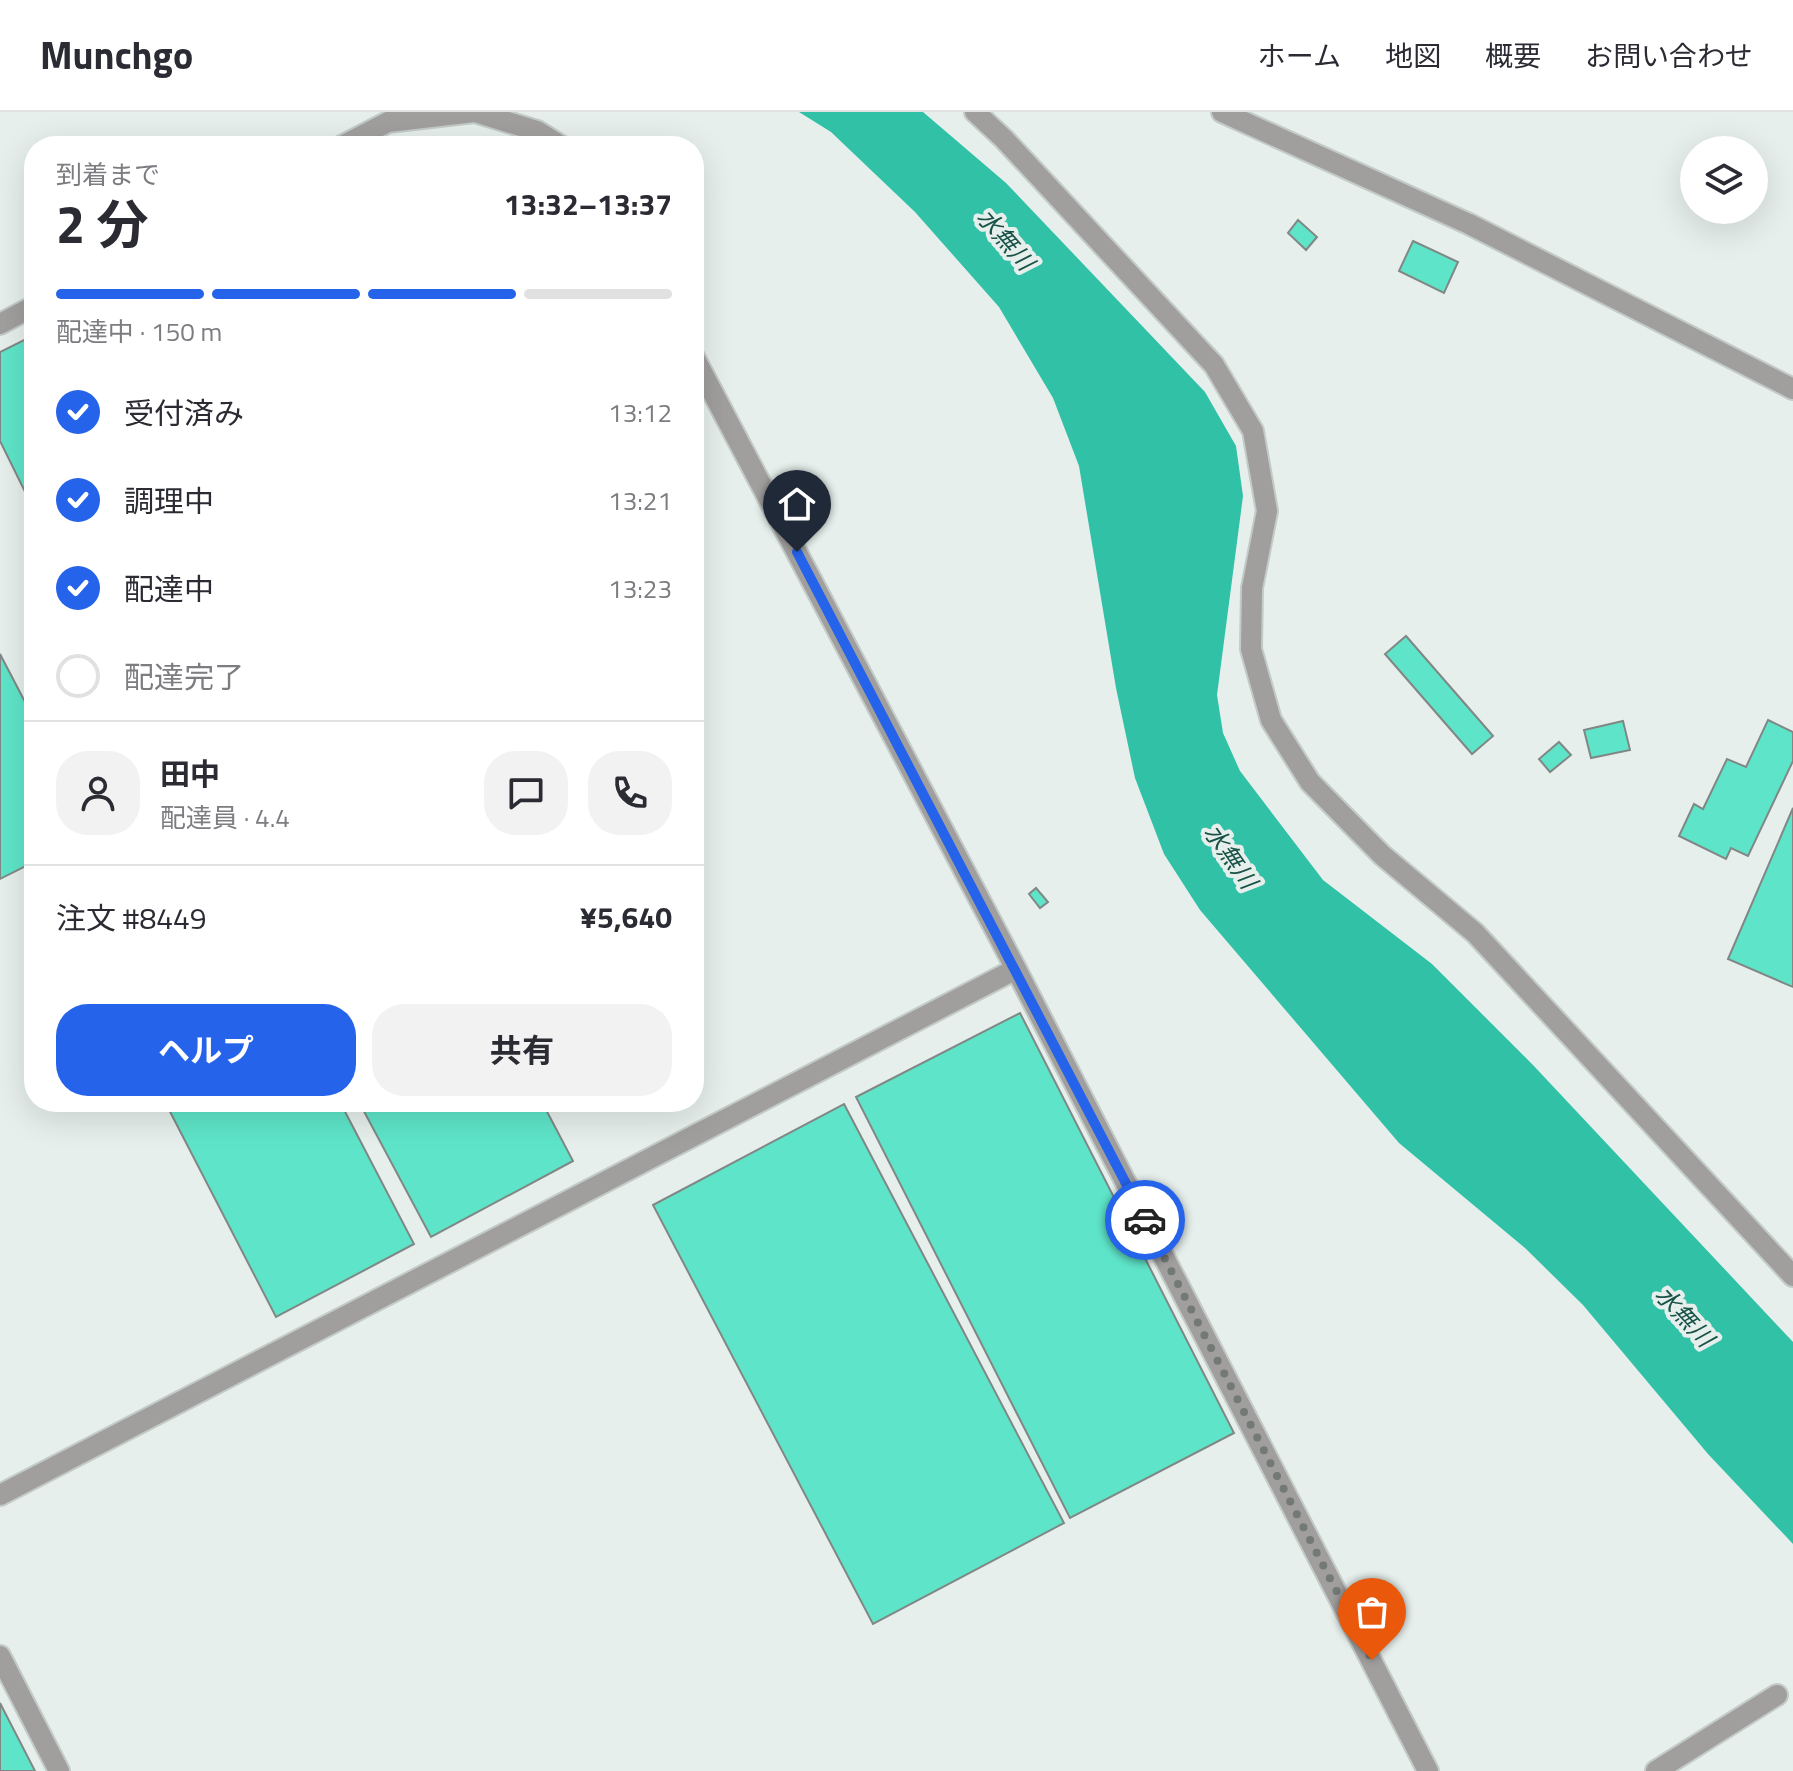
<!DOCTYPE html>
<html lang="ja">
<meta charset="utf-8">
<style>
body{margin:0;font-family:"Titillium Web","Noto Sans JP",sans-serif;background:#f2f2f3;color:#2b2b33;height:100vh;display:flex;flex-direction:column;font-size:30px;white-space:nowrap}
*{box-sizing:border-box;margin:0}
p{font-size:26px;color:#7c7c81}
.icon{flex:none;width:44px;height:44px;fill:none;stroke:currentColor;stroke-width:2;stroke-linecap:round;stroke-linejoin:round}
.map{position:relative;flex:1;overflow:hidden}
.panel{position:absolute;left:24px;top:24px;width:680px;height:976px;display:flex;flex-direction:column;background:#fff;border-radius:32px;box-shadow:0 8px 32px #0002}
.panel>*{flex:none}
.fabs{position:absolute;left:1680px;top:24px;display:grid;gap:16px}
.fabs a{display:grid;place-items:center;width:88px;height:88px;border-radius:50%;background:#fff;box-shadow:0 8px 32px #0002;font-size:40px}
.pin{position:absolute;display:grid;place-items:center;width:68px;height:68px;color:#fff;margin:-82px -34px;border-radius:50% 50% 50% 0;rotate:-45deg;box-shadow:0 0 8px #0007}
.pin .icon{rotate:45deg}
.courier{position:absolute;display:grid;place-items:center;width:80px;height:80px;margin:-40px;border:6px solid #2563eb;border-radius:50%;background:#fff;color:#222;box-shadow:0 2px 10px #0007}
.headline em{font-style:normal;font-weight:700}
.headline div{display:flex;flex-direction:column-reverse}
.headline{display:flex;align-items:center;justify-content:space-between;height:136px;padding:0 32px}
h1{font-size:52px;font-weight:700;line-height:60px}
.bar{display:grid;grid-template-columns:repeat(4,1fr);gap:12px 8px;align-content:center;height:96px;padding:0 32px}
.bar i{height:10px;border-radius:6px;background:#e1e1e2}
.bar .selected{background:#2563eb}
.bar p{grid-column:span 4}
.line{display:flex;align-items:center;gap:20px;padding:0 32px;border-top:2px solid #e1e1e2}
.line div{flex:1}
.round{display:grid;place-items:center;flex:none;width:84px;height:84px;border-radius:32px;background:#f2f2f3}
ol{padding:0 32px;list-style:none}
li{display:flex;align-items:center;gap:24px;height:88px}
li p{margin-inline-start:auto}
li .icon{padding:8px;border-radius:50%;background:#2563eb;color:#fff;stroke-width:4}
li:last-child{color:#7c7c81}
li i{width:44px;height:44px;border:4px solid #e1e1e2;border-radius:50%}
.button{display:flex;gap:16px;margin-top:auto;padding:16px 32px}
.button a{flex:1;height:92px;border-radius:32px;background:#2563eb;color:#fff;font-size:32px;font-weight:700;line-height:92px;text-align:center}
.button a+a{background:#f2f2f3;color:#2b2b33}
header{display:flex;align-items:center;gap:48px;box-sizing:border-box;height:112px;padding:0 40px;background:#fff;border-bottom:2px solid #e1e1e2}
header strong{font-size:38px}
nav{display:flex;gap:44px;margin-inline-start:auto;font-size:28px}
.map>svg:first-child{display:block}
.water{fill:#30c1a6}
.building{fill:#5ee5c9;stroke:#808885;stroke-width:2}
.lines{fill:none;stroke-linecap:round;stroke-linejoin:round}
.minor-casing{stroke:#c3cbc8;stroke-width:24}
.minor{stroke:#a19e9e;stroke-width:20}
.done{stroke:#737977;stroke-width:8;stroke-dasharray:0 14.4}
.route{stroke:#2563eb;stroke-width:10}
.labels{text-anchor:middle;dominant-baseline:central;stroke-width:8;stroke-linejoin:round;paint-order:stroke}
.water-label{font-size:24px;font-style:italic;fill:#195246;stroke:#e6efec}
</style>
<header>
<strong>Munchgo</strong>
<nav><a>ホーム</a><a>地図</a><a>概要</a><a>お問い合わせ</a></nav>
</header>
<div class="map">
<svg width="1793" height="1659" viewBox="0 0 1793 1659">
<rect width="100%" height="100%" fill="#e6efec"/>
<path class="water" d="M799,0H923L1006,71L1205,280L1236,334L1243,384L1217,583L1223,621L1240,659L1323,768L1432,852L1532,952L1793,1230V1432L1708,1342L1583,1193L1525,1136L1399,1031L1200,798L1164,742L1135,666L1116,576L1079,354L1053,286L999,195L915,100L831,20Z"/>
<path class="building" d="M1298,108L1317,125L1306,138L1288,121Z
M1413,129L1458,150L1444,181L1399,159Z
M34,223V398L0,329V240Z
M1406,524L1493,624L1472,642L1385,542Z
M0,542L34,607V750L0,767Z
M1768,608L1793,620V649L1748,744L1731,736L1726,747L1679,724L1694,692L1703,697L1727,647L1746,655Z
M1623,609L1630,638L1591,646L1584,618Z
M1559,630L1571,643L1550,660L1539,647Z
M1793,696V875L1728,847Z
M1036,776L1048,790L1040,796L1029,782Z
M1020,901L1234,1321L1070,1406L856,985Z
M165,990H340L414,1132L276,1205Z
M359,990H542L573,1049L431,1125Z
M844,992L1064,1411L873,1512L653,1093Z
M0,1591L35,1659H0Z"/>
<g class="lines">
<defs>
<path id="minor" d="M475,0L537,19L561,34
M975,0L1004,27L1214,253L1253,319L1267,399L1252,476L1251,537L1271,608L1310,670L1382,743L1475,821L1793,1164
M1222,0L1469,112L1793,277
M342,34L388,10L474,0
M0,212L34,194
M694,245L1016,857L1428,1659
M0,1383L1016,857
M0,1544L59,1659
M1656,1659L1777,1583"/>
</defs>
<use href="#minor" class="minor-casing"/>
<use href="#minor" class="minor"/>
</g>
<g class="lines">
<path class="done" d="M1145,1108L1372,1548"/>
<path class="route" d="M797,440L1145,1108"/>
</g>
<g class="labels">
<g class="water-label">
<text transform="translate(1006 127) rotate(49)">水無川</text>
<text transform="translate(1231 744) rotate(55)">水無川</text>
<text transform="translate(1685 1204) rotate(47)">水無川</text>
</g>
</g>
</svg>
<div class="fabs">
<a><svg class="icon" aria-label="layers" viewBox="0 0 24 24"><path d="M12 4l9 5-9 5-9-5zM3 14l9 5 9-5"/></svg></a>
</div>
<div class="pin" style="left:1372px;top:1548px;background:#ea580c"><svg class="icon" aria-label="bag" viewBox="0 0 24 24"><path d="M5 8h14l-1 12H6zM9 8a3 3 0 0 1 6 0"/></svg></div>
<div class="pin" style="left:797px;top:440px;background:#1f2937"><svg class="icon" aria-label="home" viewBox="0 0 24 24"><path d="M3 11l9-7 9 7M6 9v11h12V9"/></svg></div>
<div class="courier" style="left:1145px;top:1108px"><svg class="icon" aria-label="car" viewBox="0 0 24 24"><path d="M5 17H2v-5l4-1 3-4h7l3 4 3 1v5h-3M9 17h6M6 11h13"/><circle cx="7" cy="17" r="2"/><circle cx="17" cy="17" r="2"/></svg></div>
<section class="panel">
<div class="headline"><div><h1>2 分</h1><p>到着まで</p></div><em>13:32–13:37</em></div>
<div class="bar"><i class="selected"></i><i class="selected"></i><i class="selected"></i><i></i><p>配達中 · 150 m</p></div>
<ol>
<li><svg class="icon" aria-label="check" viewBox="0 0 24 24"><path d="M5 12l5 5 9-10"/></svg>受付済み<p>13:12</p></li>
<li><svg class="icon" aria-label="check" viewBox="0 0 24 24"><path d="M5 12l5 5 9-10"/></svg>調理中<p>13:21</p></li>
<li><svg class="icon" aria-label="check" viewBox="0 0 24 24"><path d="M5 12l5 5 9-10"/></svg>配達中<p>13:23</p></li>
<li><i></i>配達完了</li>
</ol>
<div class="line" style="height:144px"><a class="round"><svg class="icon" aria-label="person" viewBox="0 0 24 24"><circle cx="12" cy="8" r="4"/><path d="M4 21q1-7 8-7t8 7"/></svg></a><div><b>田中</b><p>配達員 · 4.4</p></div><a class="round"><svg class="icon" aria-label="chat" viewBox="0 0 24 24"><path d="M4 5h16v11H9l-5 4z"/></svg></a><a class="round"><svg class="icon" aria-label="phone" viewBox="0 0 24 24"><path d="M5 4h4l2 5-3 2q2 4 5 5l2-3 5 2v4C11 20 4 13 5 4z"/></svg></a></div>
<div class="line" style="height:104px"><div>注文 #8449</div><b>¥5,640</b></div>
<div class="button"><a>ヘルプ</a><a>共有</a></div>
</section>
</div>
